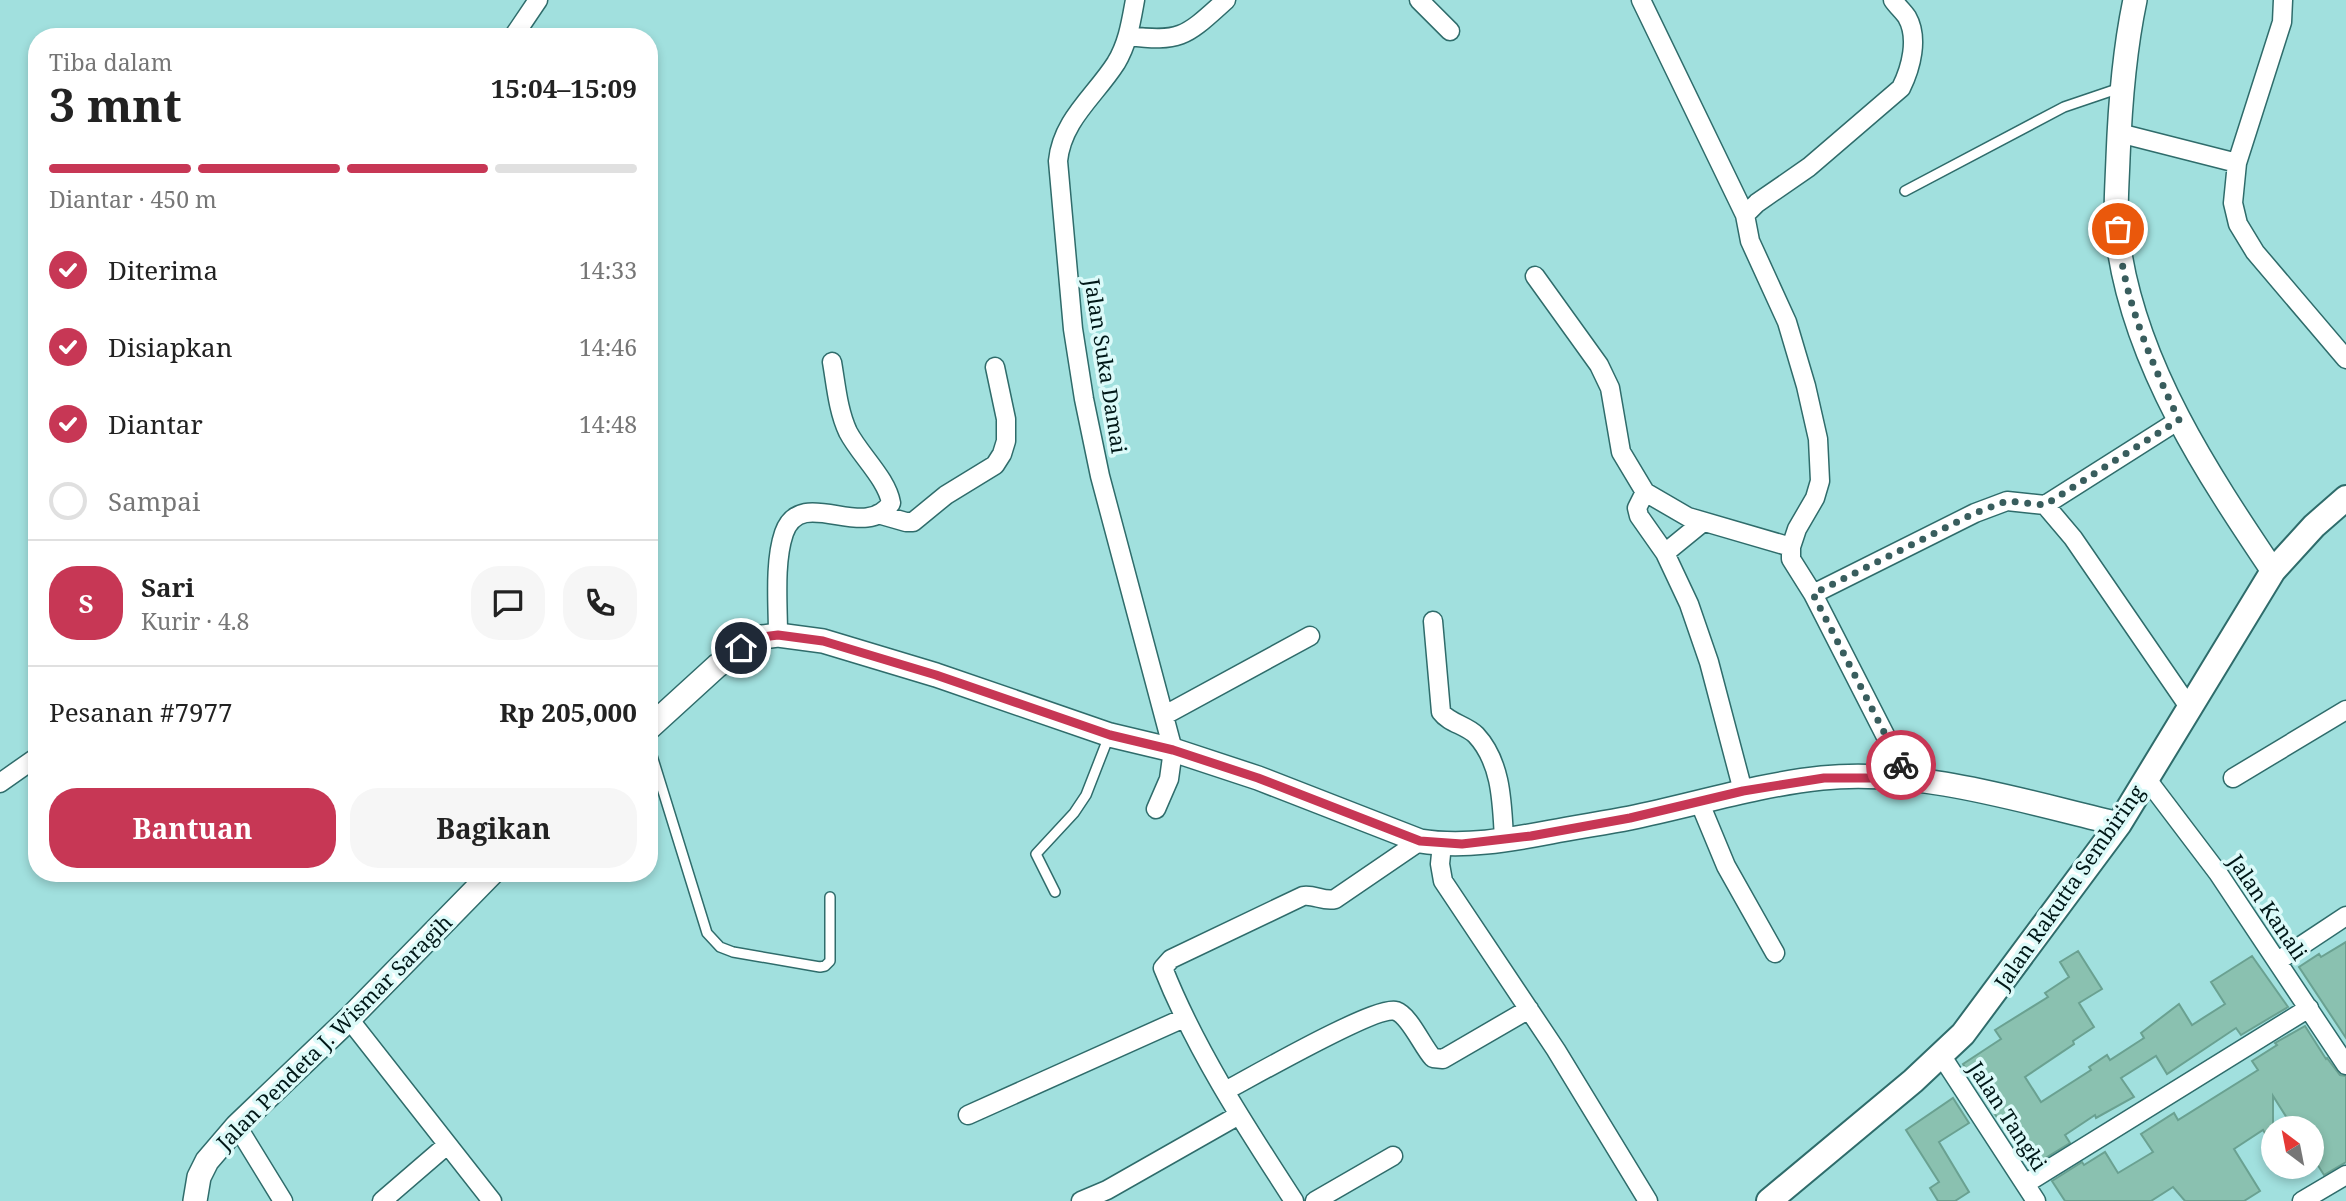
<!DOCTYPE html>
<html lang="id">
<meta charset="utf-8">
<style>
body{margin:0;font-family:"Noto Serif",serif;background:#f6f6f6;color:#222;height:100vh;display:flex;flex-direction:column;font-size:26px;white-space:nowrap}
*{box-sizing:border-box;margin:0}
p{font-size:23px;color:#767676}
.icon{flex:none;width:38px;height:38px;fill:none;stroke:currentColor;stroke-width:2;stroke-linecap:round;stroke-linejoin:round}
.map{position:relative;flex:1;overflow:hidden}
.sheet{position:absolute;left:28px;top:28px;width:630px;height:854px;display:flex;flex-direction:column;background:#fff;border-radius:28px;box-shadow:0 4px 10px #0003}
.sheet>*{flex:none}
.needle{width:46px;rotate:328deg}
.controls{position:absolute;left:2261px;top:1116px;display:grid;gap:14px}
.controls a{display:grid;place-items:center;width:63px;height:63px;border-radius:50%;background:#fff;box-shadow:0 4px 10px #0003;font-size:35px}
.pin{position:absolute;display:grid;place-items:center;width:60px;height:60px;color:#fff;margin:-30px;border:4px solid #fff;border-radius:50%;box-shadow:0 2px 7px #0007}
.courier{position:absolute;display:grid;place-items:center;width:70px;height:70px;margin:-35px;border:5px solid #c73755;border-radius:50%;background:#fff;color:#222;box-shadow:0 2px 9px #0007}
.head em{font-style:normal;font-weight:700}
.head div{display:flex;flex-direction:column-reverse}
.head{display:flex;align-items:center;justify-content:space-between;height:119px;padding:0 21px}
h1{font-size:46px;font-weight:700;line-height:52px}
.bar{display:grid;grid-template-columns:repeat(4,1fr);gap:10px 7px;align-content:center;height:84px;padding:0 21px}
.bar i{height:9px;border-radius:5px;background:#e0e0e0}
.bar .active{background:#c73755}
.bar p{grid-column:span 4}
.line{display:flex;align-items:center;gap:18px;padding:0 21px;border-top:2px solid #e0e0e0}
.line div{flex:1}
.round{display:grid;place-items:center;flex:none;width:74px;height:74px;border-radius:28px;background:#f6f6f6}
ol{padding:0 21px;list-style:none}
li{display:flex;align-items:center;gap:21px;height:77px}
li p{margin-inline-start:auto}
li .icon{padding:7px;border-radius:50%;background:#c73755;color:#fff;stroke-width:4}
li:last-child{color:#767676}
li i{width:38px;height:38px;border:4px solid #e0e0e0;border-radius:50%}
.action{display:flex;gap:14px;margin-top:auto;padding:14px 21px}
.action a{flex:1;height:80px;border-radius:28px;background:#c73755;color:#fff;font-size:28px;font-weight:700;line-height:80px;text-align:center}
.action a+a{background:#f6f6f6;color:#222}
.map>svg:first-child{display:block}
.building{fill:#8ac1b0;stroke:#6aa191;stroke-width:2}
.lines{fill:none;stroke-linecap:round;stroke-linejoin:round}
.service-casing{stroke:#2f6c6b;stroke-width:12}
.minor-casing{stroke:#2f6c6b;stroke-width:21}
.tertiary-casing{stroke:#2f6c6b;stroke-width:26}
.secondary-casing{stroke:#2f6c6b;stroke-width:28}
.service{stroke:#fff;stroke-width:9}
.minor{stroke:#fff;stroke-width:18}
.tertiary{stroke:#fff;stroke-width:23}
.secondary{stroke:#fff;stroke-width:24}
.done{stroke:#385d5d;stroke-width:7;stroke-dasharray:0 12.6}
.route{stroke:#c73755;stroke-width:9}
.labels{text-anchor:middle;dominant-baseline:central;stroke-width:7;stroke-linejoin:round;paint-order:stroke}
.street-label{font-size:21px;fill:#001717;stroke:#dcfaf9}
</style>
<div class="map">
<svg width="2346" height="1201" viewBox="0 0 2346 1201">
<rect width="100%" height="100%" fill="#a1e0de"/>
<path class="building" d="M2346,942V1038L2299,967L2319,954L2321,957Z
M2078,951L2102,989L2079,1003L2094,1027L2073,1041L2074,1044L2025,1077L2041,1102L2091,1070L2089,1067L2107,1055L2110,1060L2144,1038L2141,1033L2179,1004L2192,1025L2225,1004L2211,982L2252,956L2288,1007L2241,1035L2236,1028L2167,1074L2156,1056L2121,1078L2134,1097L2096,1118L2095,1115L2065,1135L2070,1143L2034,1165L2019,1142L2016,1144L1989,1106L1963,1064L2001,1039L1995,1030L2048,997L2045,993L2069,977L2060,962Z
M2305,1026L2326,1059L2327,1058L2340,1075L2346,1076V1162L2324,1175L2312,1156V1129H2294L2273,1096V1146L2263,1130L2234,1149L2260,1191L2244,1201H2185L2173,1187L2151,1201H2065L2052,1181L2082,1162L2084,1165L2105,1152L2118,1173L2153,1152L2141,1134L2174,1113L2178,1120L2258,1070L2252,1061L2277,1045L2275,1043Z
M1953,1098L1969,1123L1939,1142L1969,1192L1955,1201H1938L1930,1188L1939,1182L1906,1130Z"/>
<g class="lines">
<defs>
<path id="service" d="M1905,191L2064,107L2120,88
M649,746L707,933L720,947L733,952L820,967L825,966L830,961V897
M1055,892L1036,854L1074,813L1086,795L1109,736"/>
<path id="minor" d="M1135,0C1131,22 1128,43 1116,63C1095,96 1062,120 1058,161L1073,329L1084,399L1100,476L1173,750L1169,779L1156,809
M1419,0L1450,31
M1641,0L1745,215L1750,241L1787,322L1806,386L1818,439L1820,481L1815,498L1797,529L1791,547V559L1813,594L1907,778
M2283,0L2282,22L2237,163L2233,203L2238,224L2255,252L2346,359
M1129,36C1182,43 1187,35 1226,0
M513,37L538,0
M2119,133L2237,163
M1745,215L1757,203L1809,167L1901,88C1911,68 1919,38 1907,17C1903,11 1897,6 1893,0
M1535,276L1599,365L1610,388L1621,452L1645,492L1688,517L1791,547
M1645,492L1637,508L1639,516L1665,553L1689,604L1709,662L1743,791
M2045,505L2179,420
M878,514L906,522H913L946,495L995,465L1002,454L1006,441V419L995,367
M1665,553L1703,522
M1813,594L1975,513L2007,501L2045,505L2073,538L2189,707
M1433,621L1441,712C1449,723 1466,725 1476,735C1502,763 1502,804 1504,839
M778,635C778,605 774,562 784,533C801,484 865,543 891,503C887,479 860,455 848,432C838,411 836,385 832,362
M1165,715L1310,636
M2146,778L2218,873L2346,1065
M2233,778L2346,710
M0,783L37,757
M1699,801L1726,866L1775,953
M1442,844L1440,864L1443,881L1556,1050L1648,1201
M2278,961L2346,916
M349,1019L492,1201
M1941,1055L2036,1201
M1225,1091C1250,1078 1376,1005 1396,1011C1410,1016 1422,1046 1433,1058L1443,1059L1529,1009
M968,1115L1184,1018
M237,1126L283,1201
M2025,1184L2309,1008
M382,1201L447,1145
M1081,1201L1107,1190L1239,1115
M1294,1201C1246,1127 1196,1051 1163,968L1171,959L1303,896C1314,894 1324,902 1335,899L1420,841
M1315,1201L1393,1156
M2302,1201L2346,1175"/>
<path id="tertiary" d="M2135,0C2124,52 2120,105 2118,158C2117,188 2114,218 2119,248C2137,367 2207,473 2273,571
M649,728L717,666L741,648L762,637L778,635L823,641L936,675L1110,735L1173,750L1258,778L1420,841C1463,848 1509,840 1551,832C1577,827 1604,823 1630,818C1694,805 1756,785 1822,778C1920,768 2025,802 2119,824
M195,1201L199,1177L207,1161L237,1126L349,1019L492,873"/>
<path id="secondary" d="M1769,1201L1913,1081L1963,1034L2119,824L2273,571L2314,526L2346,498"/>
</defs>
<use href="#service" class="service-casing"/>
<use href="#minor" class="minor-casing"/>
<use href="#tertiary" class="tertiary-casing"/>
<use href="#secondary" class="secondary-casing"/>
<use href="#service" class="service"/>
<use href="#minor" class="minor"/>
<use href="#tertiary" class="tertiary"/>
<use href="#secondary" class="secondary"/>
</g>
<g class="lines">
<path class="done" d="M1901,765L1813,594L1975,513L2007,501L2045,505L2179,420C2151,361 2122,296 2118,229"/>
<path class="route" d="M741,648L762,637L778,635L823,641L936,675L1110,735L1173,750L1258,778L1420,841L1462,844L1531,836L1630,818L1743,791L1824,778H1908L1901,765"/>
</g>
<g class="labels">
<g class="street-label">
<text transform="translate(1106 366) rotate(81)">Jalan Suka Damai</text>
<text transform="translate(2069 887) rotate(-55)">Jalan Rakutta Sembiring</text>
<text transform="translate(2268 907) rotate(56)">Jalan Kanali</text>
<text transform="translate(334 1032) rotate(-45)">Jalan Pendeta J. Wismar Saragih</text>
<text transform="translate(2008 1116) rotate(57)">Jalan Tangki</text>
</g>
</g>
</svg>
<div class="controls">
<a><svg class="needle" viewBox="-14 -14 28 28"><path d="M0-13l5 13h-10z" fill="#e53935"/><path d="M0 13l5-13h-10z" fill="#767676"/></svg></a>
</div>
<div class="pin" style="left:2118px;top:229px;background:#ea580c"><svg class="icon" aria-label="bag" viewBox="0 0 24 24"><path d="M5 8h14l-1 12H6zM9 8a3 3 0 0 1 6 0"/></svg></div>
<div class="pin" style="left:741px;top:648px;background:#1f2937"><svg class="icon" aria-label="home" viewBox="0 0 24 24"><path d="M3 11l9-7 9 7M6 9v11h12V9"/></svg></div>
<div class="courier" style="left:1901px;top:765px"><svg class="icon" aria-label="bike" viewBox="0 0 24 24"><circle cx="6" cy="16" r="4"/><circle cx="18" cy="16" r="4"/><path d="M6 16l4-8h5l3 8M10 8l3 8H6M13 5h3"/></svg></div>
<section class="sheet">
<div class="head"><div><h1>3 mnt</h1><p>Tiba dalam</p></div><em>15:04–15:09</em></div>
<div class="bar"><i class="active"></i><i class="active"></i><i class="active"></i><i></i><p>Diantar · 450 m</p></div>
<ol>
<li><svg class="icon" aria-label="check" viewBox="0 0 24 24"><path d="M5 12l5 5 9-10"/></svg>Diterima<p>14:33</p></li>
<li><svg class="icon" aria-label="check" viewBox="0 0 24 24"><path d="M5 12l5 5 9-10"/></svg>Disiapkan<p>14:46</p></li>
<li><svg class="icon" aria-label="check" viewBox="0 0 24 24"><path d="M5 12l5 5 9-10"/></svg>Diantar<p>14:48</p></li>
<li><i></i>Sampai</li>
</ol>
<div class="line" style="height:126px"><b class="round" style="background:#c73755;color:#fff">S</b><div><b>Sari</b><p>Kurir · 4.8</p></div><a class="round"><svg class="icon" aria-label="chat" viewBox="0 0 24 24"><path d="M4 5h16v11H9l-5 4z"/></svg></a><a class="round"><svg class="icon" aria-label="phone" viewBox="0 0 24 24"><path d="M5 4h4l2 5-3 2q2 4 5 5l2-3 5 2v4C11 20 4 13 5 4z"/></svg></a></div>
<div class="line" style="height:91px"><div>Pesanan #7977</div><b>Rp 205,000</b></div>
<div class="action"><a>Bantuan</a><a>Bagikan</a></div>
</section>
</div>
